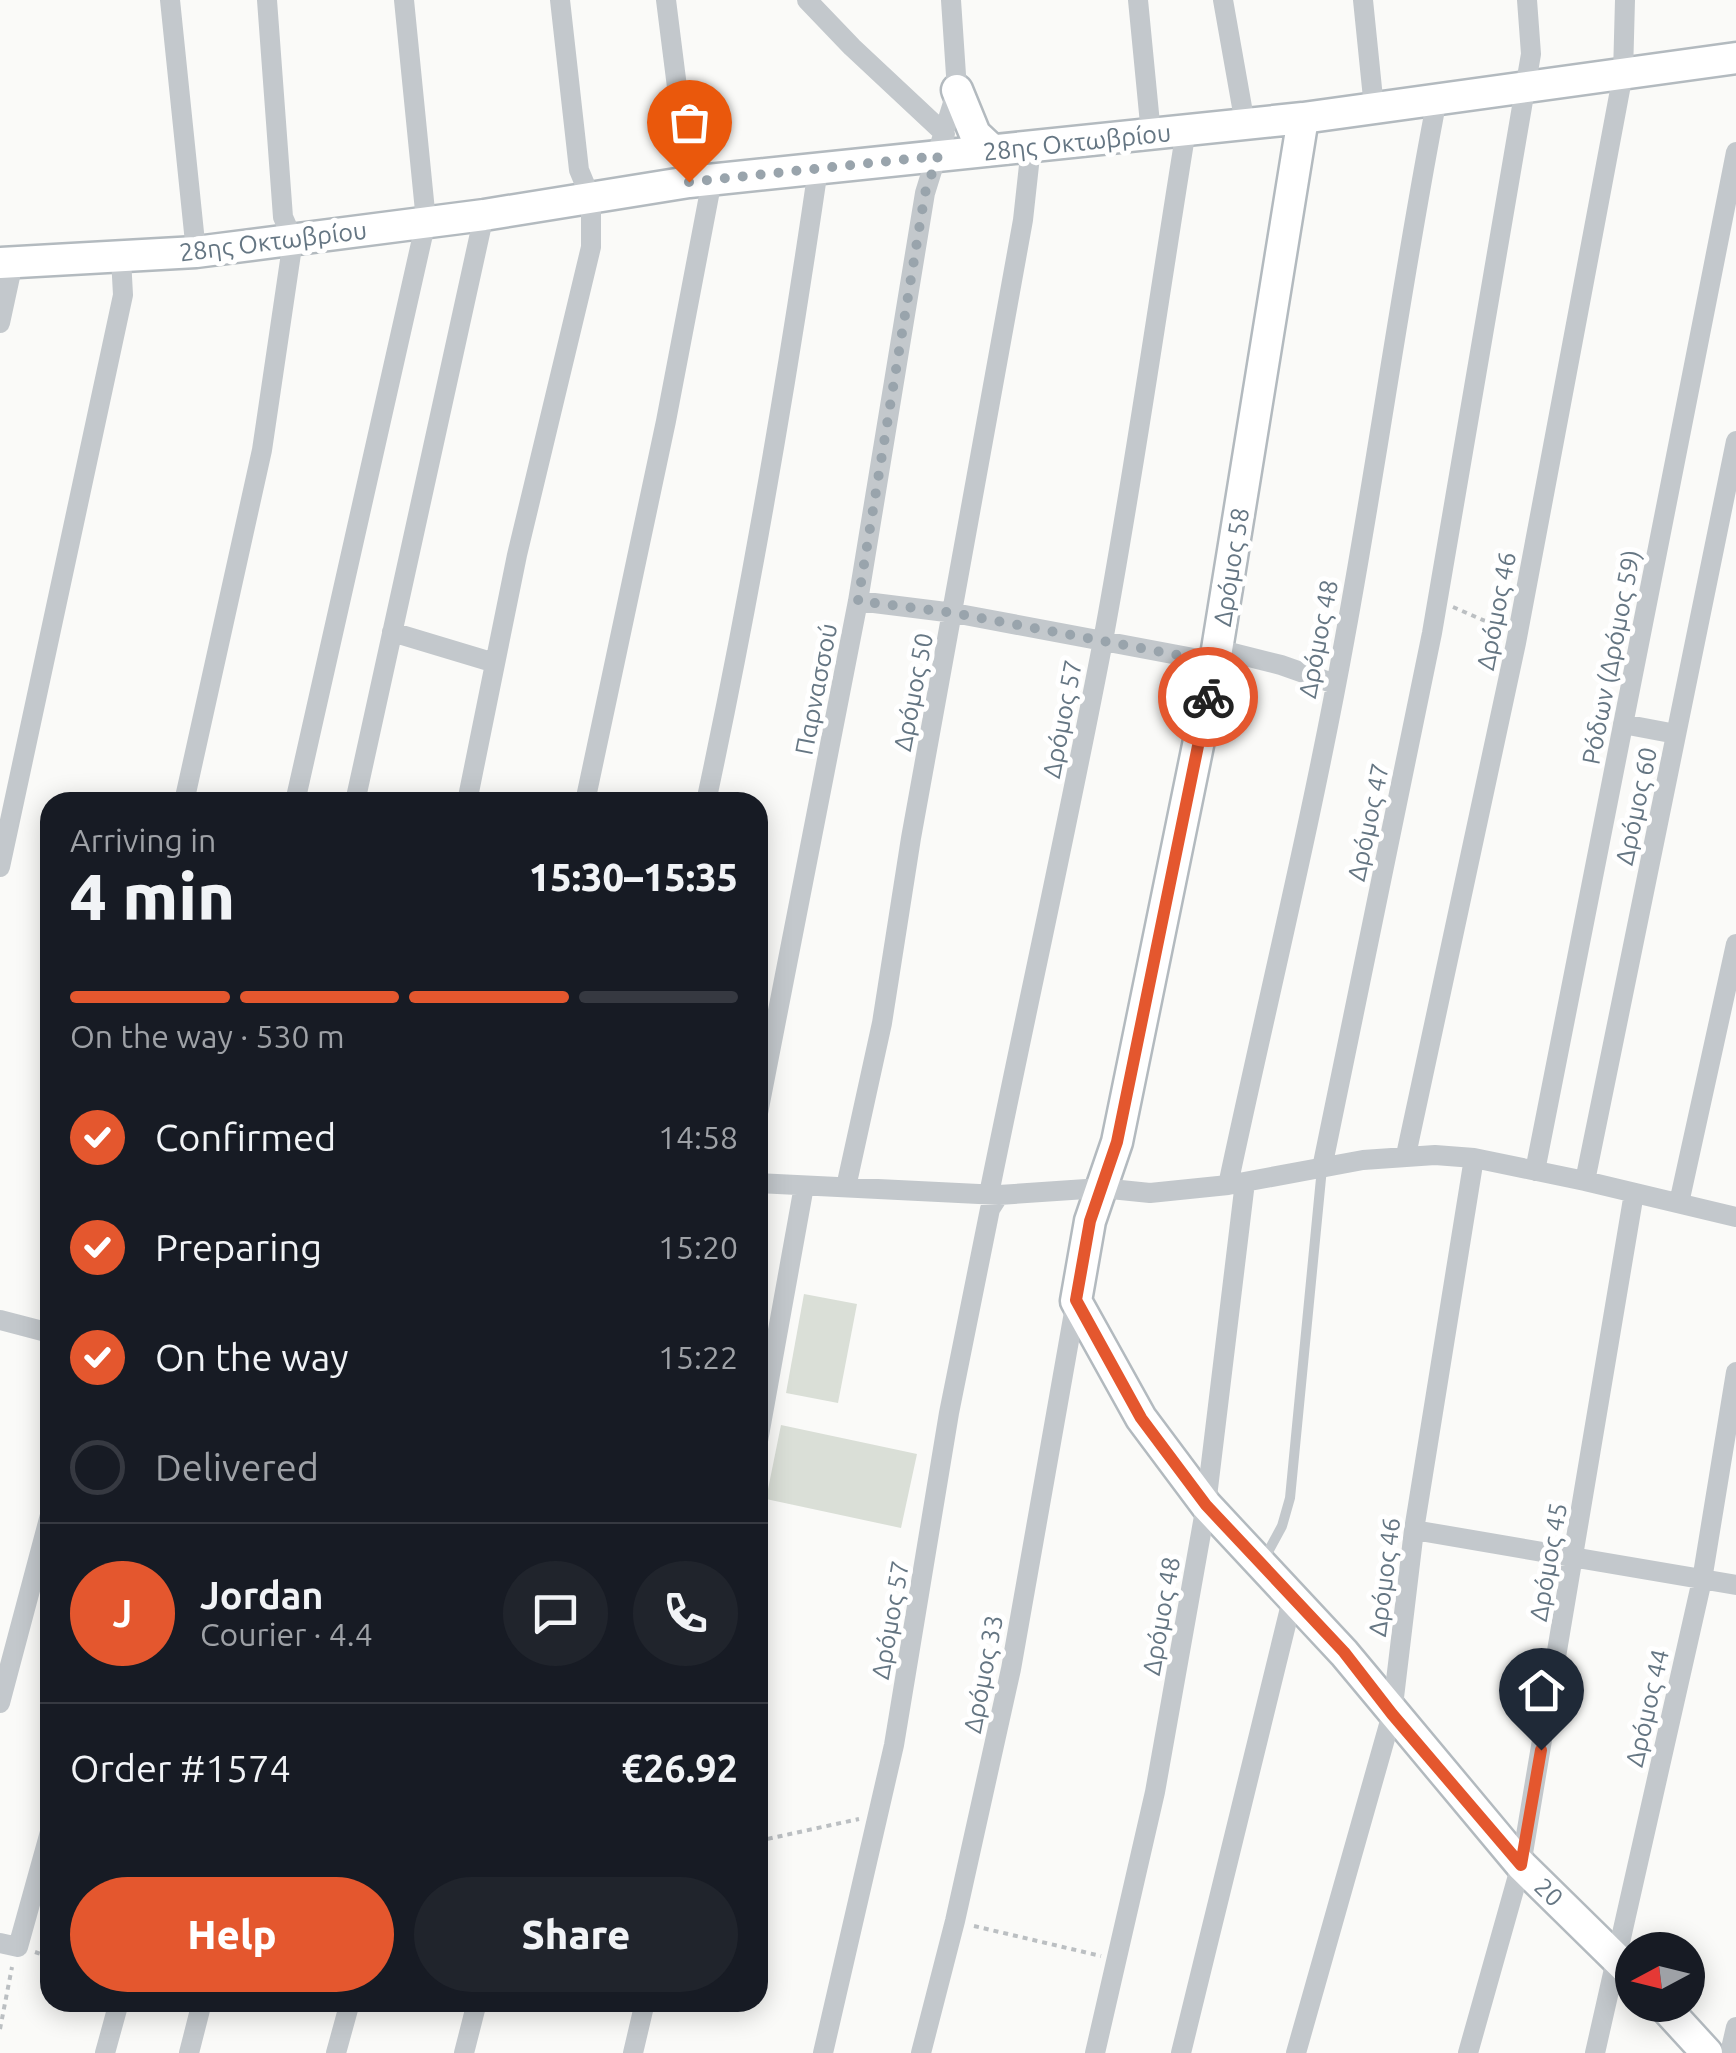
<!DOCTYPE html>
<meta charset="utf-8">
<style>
body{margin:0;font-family:Ubuntu,sans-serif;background:#20242c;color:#f1f3f6;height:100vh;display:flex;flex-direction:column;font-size:38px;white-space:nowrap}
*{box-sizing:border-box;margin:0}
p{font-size:32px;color:#9ea1a6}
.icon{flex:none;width:55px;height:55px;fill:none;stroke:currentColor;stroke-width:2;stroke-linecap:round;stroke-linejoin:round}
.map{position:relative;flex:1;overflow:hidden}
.panel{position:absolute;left:40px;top:792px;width:728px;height:1220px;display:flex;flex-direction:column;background:#171b24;border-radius:30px;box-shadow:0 5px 25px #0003}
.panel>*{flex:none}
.needle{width:65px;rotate:263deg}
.buttons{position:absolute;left:1615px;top:1932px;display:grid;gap:20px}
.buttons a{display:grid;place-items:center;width:90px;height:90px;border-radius:50%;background:#171b24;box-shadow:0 5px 25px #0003;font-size:50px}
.pin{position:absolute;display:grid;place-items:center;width:85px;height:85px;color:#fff;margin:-102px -42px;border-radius:50% 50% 50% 0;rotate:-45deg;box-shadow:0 0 10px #0007}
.pin .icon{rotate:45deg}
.courier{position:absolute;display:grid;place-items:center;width:100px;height:100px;margin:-50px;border:8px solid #e4572e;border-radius:50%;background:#fff;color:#222;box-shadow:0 2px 12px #0007}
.head em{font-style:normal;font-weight:800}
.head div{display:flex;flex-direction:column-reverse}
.head{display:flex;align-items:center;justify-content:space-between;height:170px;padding:0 30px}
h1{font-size:65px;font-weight:800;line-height:75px}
.bar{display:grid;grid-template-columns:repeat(4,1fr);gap:15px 10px;align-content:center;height:120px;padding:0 30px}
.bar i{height:12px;border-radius:8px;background:#363941}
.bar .active{background:#e4572e}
.bar p{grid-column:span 4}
.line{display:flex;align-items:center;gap:25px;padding:0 30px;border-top:2px solid #363941}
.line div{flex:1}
.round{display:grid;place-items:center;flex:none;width:105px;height:105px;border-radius:52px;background:#20242c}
ol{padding:0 30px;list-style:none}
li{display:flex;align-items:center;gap:30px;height:110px}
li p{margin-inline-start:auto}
li .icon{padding:10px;border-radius:50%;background:#e4572e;color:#fff;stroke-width:4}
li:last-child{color:#9ea1a6}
li i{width:55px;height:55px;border:5px solid #363941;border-radius:50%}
.cta{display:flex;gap:20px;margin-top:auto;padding:20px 30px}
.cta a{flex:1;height:115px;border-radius:60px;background:#e4572e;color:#fff;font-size:40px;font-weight:800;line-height:115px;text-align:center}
.cta a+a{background:#20242c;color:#f1f3f6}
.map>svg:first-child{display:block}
.green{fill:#dadfd7}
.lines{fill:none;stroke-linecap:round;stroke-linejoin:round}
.secondary-casing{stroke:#b3babf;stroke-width:35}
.path{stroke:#bbbfc2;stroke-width:4;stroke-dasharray:5 5;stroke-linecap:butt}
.lane{stroke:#c3c8cc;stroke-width:10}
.street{stroke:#c3c8cc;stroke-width:20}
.secondary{stroke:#fff;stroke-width:30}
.done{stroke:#99a4ac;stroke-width:10;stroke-dasharray:0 18}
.route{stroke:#e4572e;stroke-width:12}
.labels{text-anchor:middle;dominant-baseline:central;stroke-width:10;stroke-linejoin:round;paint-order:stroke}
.street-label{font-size:25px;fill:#657683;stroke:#fff}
</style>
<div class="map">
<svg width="1736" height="2053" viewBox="0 0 1736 2053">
<rect width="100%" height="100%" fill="#fafaf8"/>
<path class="green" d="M804,1294L857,1304L838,1403L786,1393Z
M781,1425L917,1454L901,1528L766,1499Z"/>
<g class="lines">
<defs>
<path id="secondary" d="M957,90L975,134L992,150
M1303,118L1215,662L1117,1142L1090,1221L1076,1301L1141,1418L1206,1505L1344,1653L1521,1865L1632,1974
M0,263L196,252L484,215L689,182L1303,118L1736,58
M1663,2005L1707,2053"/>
</defs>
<use href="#secondary" class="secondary-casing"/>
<path class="path" d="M1453,607L1499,627
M758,1841L859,1819
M974,1926L1101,1956
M35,1952L50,1957
M0,2029L12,1967"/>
<path class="lane" d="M1262,1563L1282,1526L1290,1498L1322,1168"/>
<path class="street" d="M170,0L196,252
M666,0L689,182
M807,0L852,47L945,134
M1138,0L1151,134
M1223,0L1245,124
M1363,0L1374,108
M0,323L13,263
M858,601L954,613L1215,662
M392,632L495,663
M1217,649L1281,665L1335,684
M1623,724L1676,734
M184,802L262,450L293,240L283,217L267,0
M295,802L426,221L404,0
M355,802L484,215
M467,802L517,555L591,247V199L579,170L560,0
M585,802L666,421L712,180
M706,802C751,593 787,381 818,169
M0,867L123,295L121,258
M758,1113L858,601L925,193L957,90L951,0
M1406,1155L1516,643L1623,74L1625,0
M1322,1168L1432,633L1531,54L1527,0
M1535,1171L1736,152
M1585,1181L1736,441
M758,1183L999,1195L1101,1188L1150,1193L1228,1185L1363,1160L1435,1155L1474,1158L1585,1181L1736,1217
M1228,1185C1267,1002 1312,820 1345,637C1378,458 1402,278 1437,99
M846,1187L882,1023L911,838L1023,220L1031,147
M989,1194C1026,1011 1067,829 1102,646C1134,475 1158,302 1186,130
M1679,1203L1736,944
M0,1320L50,1333
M758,1441L804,1186
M1414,1530L1736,1585
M0,1703L50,1515
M0,1943L18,1947L50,1832
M105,2053L119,2002
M189,2053L202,2002
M336,2053L350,2002
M464,2053L477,2002
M633,2053L645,2002
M823,2053L894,1745L949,1413L990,1209L999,1195
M921,2053L955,1921L1011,1669L1076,1301
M1095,2053L1155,1792L1206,1505L1245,1182
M1181,2053L1293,1596
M1296,2053L1392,1714L1414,1530L1474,1158
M1468,2053L1521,1865L1634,1193
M1595,2053L1702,1580L1736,1372
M1730,2053L1736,2027"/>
<use href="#secondary" class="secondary"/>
</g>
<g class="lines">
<path class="done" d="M689,182L938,156L925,193L858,601L954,613L1215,662L1208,697"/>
<path class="route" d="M1208,697L1117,1142L1090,1221L1076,1300L1141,1418L1206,1505L1344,1652L1392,1714L1521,1865L1541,1750"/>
</g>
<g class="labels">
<g class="street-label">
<text transform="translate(1077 142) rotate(-6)">28ης Οκτωβρίου</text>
<text transform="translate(273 241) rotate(-7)">28ης Οκτωβρίου</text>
<text transform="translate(1231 567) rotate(-81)">Δρόμος 58</text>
<text transform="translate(1496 611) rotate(-79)">Δρόμος 46</text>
<text transform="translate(1318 639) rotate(-79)">Δρόμος 48</text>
<text transform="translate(1611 657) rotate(-79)">Ρόδων (Δρόμος 59)</text>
<text transform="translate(816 689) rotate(-79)">Παρνασσού</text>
<text transform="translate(913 692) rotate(-79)">Δρόμος 50</text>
<text transform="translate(1062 719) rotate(-79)">Δρόμος 57</text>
<text transform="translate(1636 806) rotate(-78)">Δρόμος 60</text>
<text transform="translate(1368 822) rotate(-78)">Δρόμος 47</text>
<text transform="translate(1548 1562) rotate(-80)">Δρόμος 45</text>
<text transform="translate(1384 1577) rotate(-83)">Δρόμος 46</text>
<text transform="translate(1161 1616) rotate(-80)">Δρόμος 48</text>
<text transform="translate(890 1620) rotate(-80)">Δρόμος 57</text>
<text transform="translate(983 1674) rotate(-79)">Δρόμος 33</text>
<text transform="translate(1647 1708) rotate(-77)">Δρόμος 44</text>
<text transform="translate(1549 1892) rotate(44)">20</text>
</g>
</g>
</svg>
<div class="buttons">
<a><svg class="needle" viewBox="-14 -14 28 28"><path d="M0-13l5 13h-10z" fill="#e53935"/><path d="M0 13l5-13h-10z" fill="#9ea1a6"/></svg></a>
</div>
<div class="pin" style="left:689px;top:182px;background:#ea580c"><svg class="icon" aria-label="bag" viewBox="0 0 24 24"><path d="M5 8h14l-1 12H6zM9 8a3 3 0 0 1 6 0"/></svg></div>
<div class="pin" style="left:1541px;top:1750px;background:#1f2937"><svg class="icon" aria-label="home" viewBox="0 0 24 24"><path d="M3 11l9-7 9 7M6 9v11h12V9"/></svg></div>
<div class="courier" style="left:1208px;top:697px"><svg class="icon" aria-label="bike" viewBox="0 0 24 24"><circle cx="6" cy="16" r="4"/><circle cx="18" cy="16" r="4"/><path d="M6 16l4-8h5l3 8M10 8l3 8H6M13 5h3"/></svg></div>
<section class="panel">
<div class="head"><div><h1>4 min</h1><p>Arriving in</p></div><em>15:30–15:35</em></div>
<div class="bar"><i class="active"></i><i class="active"></i><i class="active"></i><i></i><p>On the way · 530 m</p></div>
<ol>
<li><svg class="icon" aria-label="check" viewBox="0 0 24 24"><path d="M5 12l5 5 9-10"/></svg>Confirmed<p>14:58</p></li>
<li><svg class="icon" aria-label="check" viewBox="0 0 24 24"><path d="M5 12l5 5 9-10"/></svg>Preparing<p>15:20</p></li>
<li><svg class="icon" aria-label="check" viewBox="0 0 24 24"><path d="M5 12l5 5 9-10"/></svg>On the way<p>15:22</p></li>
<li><i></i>Delivered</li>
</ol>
<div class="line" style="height:180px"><b class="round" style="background:#e4572e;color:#fff">J</b><div><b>Jordan</b><p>Courier · 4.4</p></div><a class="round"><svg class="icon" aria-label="chat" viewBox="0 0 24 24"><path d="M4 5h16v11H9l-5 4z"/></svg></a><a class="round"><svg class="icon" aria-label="phone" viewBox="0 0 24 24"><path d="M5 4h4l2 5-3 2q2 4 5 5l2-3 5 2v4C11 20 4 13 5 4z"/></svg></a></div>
<div class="line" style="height:130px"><div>Order #1574</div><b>€26.92</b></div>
<div class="cta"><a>Help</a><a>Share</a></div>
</section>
</div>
